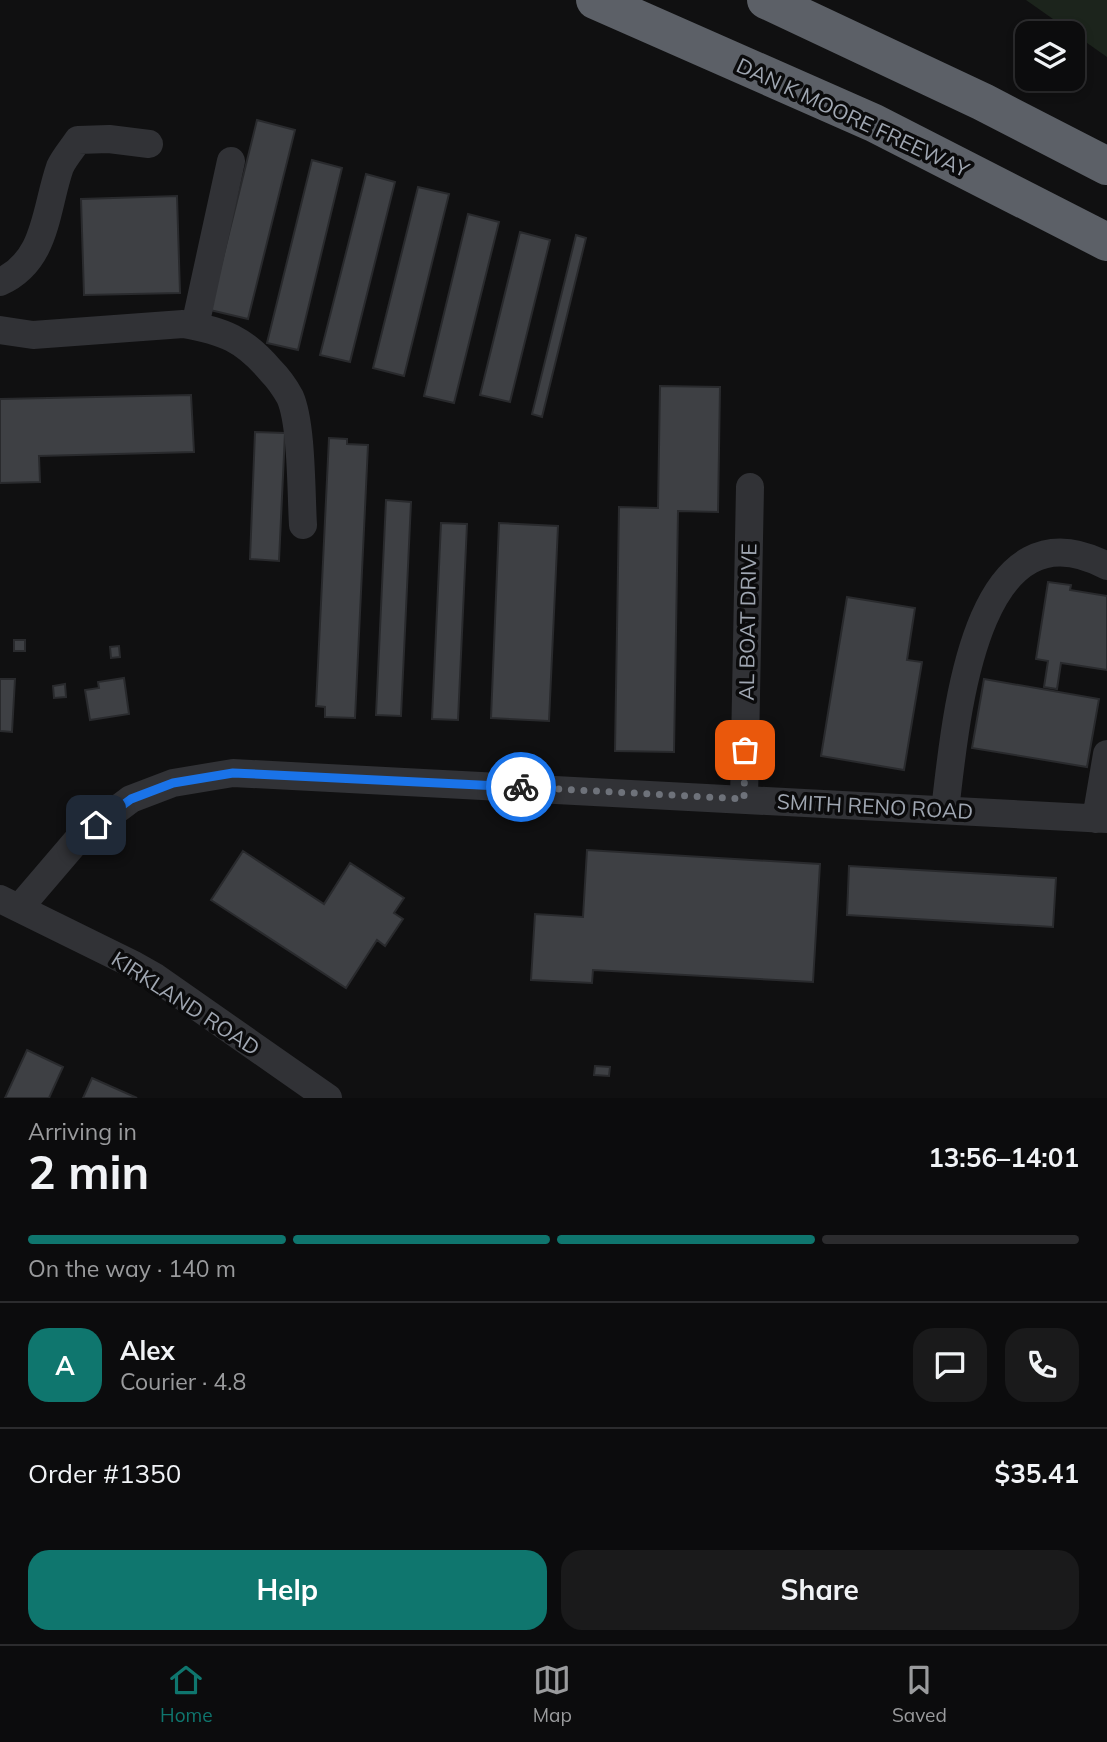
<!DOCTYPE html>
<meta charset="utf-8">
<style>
body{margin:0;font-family:Mulish,sans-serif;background:#1a1a1b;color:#f1f3f6;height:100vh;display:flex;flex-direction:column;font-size:26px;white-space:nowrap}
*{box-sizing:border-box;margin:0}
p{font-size:23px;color:#9a9b9d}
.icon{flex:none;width:38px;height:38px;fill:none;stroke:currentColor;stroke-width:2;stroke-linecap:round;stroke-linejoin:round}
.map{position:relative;height:1098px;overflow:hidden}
.drawer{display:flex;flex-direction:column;background:#0c0c0d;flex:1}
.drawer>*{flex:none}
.tools{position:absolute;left:1015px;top:21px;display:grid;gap:14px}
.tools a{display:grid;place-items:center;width:70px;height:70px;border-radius:14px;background:#0c0c0d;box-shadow:0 4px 10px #0003,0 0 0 2px #2c2c2e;font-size:35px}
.pin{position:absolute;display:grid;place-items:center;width:60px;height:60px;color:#fff;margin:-30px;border-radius:14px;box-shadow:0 4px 10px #0006}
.courier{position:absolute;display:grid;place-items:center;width:70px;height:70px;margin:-35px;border:5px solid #1a73e8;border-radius:50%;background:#fff;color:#222;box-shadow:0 2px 9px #0007}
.overview em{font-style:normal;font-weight:700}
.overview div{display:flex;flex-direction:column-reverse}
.overview{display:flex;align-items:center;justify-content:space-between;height:119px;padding:0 28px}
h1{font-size:46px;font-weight:700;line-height:52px}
.bar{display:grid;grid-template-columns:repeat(4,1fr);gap:10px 7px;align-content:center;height:84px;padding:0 28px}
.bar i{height:9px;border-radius:5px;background:#2c2c2e}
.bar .on{background:#0f766e}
.bar p{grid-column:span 4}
.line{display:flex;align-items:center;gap:18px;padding:0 28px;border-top:2px solid #2c2c2e}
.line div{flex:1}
.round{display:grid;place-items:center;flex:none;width:74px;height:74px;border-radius:21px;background:#1a1a1b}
.primary-button{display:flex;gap:14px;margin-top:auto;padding:14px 28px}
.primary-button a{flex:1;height:80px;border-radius:21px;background:#0f766e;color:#fff;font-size:28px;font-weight:700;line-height:80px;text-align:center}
.primary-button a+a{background:#1a1a1b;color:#f1f3f6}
.tabs{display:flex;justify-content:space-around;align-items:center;height:98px;border-top:2px solid #2c2c2e;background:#0c0c0d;font-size:19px;color:#9a9b9d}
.tabs a{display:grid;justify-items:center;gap:4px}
.tabs .on{color:#0f766e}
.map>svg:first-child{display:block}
.green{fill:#1c241c}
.building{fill:#3e4044;stroke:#292a2d;stroke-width:2}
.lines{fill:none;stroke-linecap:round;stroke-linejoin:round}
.minor{stroke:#313236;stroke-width:28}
.highway{stroke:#5c6067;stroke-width:38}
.done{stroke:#6e727a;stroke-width:7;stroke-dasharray:0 12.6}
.route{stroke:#1a73e8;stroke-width:9}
.labels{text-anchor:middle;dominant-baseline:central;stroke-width:7;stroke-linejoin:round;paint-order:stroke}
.street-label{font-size:21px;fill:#a0a7b2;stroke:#0b0b0c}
</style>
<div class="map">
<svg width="1107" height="1098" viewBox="0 0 1107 1098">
<rect width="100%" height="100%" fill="#101011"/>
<path class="green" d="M1026,0H1107V57Z"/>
<path class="building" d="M257,120L295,130L248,319L210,310Z
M312,160L342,168L298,350L267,343Z
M366,174L395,182L350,362L320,355Z
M418,187L449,194L404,376L373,368Z
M177,196L180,293L84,295L81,199Z
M468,214L499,222L454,403L424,396Z
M520,232L550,240L510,402L480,395Z
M576,235L586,238L542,417L532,414Z
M660,386L720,387L718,512L678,511L674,752L615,751L619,507L658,508Z
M191,395L194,452L39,456L40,482L0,483V399Z
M255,432L285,433L279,561L250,559Z
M329,438L347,439V444L368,445L355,718L325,717V707L316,706Z
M386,500L411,502L401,716L376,715Z
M441,523L467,524L458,720L432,719Z
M499,523L558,526L549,721L491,718Z
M1048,582L1071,585L1070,590L1107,596V670L1061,663L1057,689L1044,687L1048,661L1036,659Z
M847,597L915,608L907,660L922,662L904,770L821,756Z
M14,640H25V651H14Z
M119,646L120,657L111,658L110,647Z
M124,678L129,714L90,720L85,690L99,688L98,682Z
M0,679H15L12,732L0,731Z
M984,679L1099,699L1087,767L972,748Z
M65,684L66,697L54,698L53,686Z
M587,850L820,864L813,982L593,970L592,983L531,980L535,914L583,917Z
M243,851L324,904L350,863L404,898L394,913L403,919L385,946L377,940L346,988L211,900Z
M849,866L1056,878L1053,927L847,915Z
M27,1050L63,1067L49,1098H5Z
M595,1066L610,1067L609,1076L594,1075Z
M92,1078L137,1098H83Z"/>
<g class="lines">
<path class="minor" d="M0,282C47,261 45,210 60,167C64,158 72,149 78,140L109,139L149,144
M195,326L231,161
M0,330L33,335L183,324C224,331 244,339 271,371C278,378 285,388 290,397C302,424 301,493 303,525
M744,799L750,487
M945,810C955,731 971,494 1107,566
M1096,819L1107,754
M0,899L132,964L155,977L328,1098
M20,907L79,838L131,799L173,783L233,773L1107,819"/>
<path class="highway" d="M595,0L874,123L1107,242
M766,0L983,102L1107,166"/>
</g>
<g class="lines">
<path class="done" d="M521,787L744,799L745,750"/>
<path class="route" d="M96,825L131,799L173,783L233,773L521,787"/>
</g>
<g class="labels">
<g class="street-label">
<text transform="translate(853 117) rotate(25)">DAN K MOORE FREEWAY</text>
<text transform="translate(747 622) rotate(-89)">AL BOAT DRIVE</text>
<text transform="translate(875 806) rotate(3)">SMITH RENO ROAD</text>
<text transform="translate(186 1003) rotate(33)">KIRKLAND ROAD</text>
</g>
</g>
</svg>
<div class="tools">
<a><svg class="icon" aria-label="layers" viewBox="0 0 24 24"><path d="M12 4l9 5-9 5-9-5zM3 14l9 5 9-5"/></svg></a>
</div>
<div class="pin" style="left:745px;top:750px;background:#ea580c"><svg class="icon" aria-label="bag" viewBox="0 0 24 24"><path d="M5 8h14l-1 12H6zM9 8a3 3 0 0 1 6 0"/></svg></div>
<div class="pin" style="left:96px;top:825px;background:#1f2937"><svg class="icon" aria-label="home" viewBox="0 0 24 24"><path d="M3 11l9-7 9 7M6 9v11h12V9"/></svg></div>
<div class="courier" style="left:521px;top:787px"><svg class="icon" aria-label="bike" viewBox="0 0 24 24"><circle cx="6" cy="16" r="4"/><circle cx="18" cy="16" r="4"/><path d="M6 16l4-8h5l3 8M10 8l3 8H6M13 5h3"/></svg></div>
</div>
<section class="drawer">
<div class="overview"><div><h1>2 min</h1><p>Arriving in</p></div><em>13:56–14:01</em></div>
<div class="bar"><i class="on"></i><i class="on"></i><i class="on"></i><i></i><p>On the way · 140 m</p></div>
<div class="line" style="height:126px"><b class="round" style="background:#0f766e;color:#fff">A</b><div><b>Alex</b><p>Courier · 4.8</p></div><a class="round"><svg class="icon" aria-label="chat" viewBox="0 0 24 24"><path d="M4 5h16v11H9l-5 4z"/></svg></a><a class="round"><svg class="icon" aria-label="phone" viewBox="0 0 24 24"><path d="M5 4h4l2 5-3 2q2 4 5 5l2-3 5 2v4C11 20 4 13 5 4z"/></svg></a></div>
<div class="line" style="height:91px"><div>Order #1350</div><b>$35.41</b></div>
<div class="primary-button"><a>Help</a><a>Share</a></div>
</section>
<nav class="tabs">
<a class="on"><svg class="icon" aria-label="home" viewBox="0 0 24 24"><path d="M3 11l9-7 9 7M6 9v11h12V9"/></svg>Home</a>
<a><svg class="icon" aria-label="map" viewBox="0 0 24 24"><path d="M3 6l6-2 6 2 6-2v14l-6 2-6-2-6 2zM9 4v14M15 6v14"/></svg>Map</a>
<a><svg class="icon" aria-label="saved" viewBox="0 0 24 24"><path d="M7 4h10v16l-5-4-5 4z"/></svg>Saved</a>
</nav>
